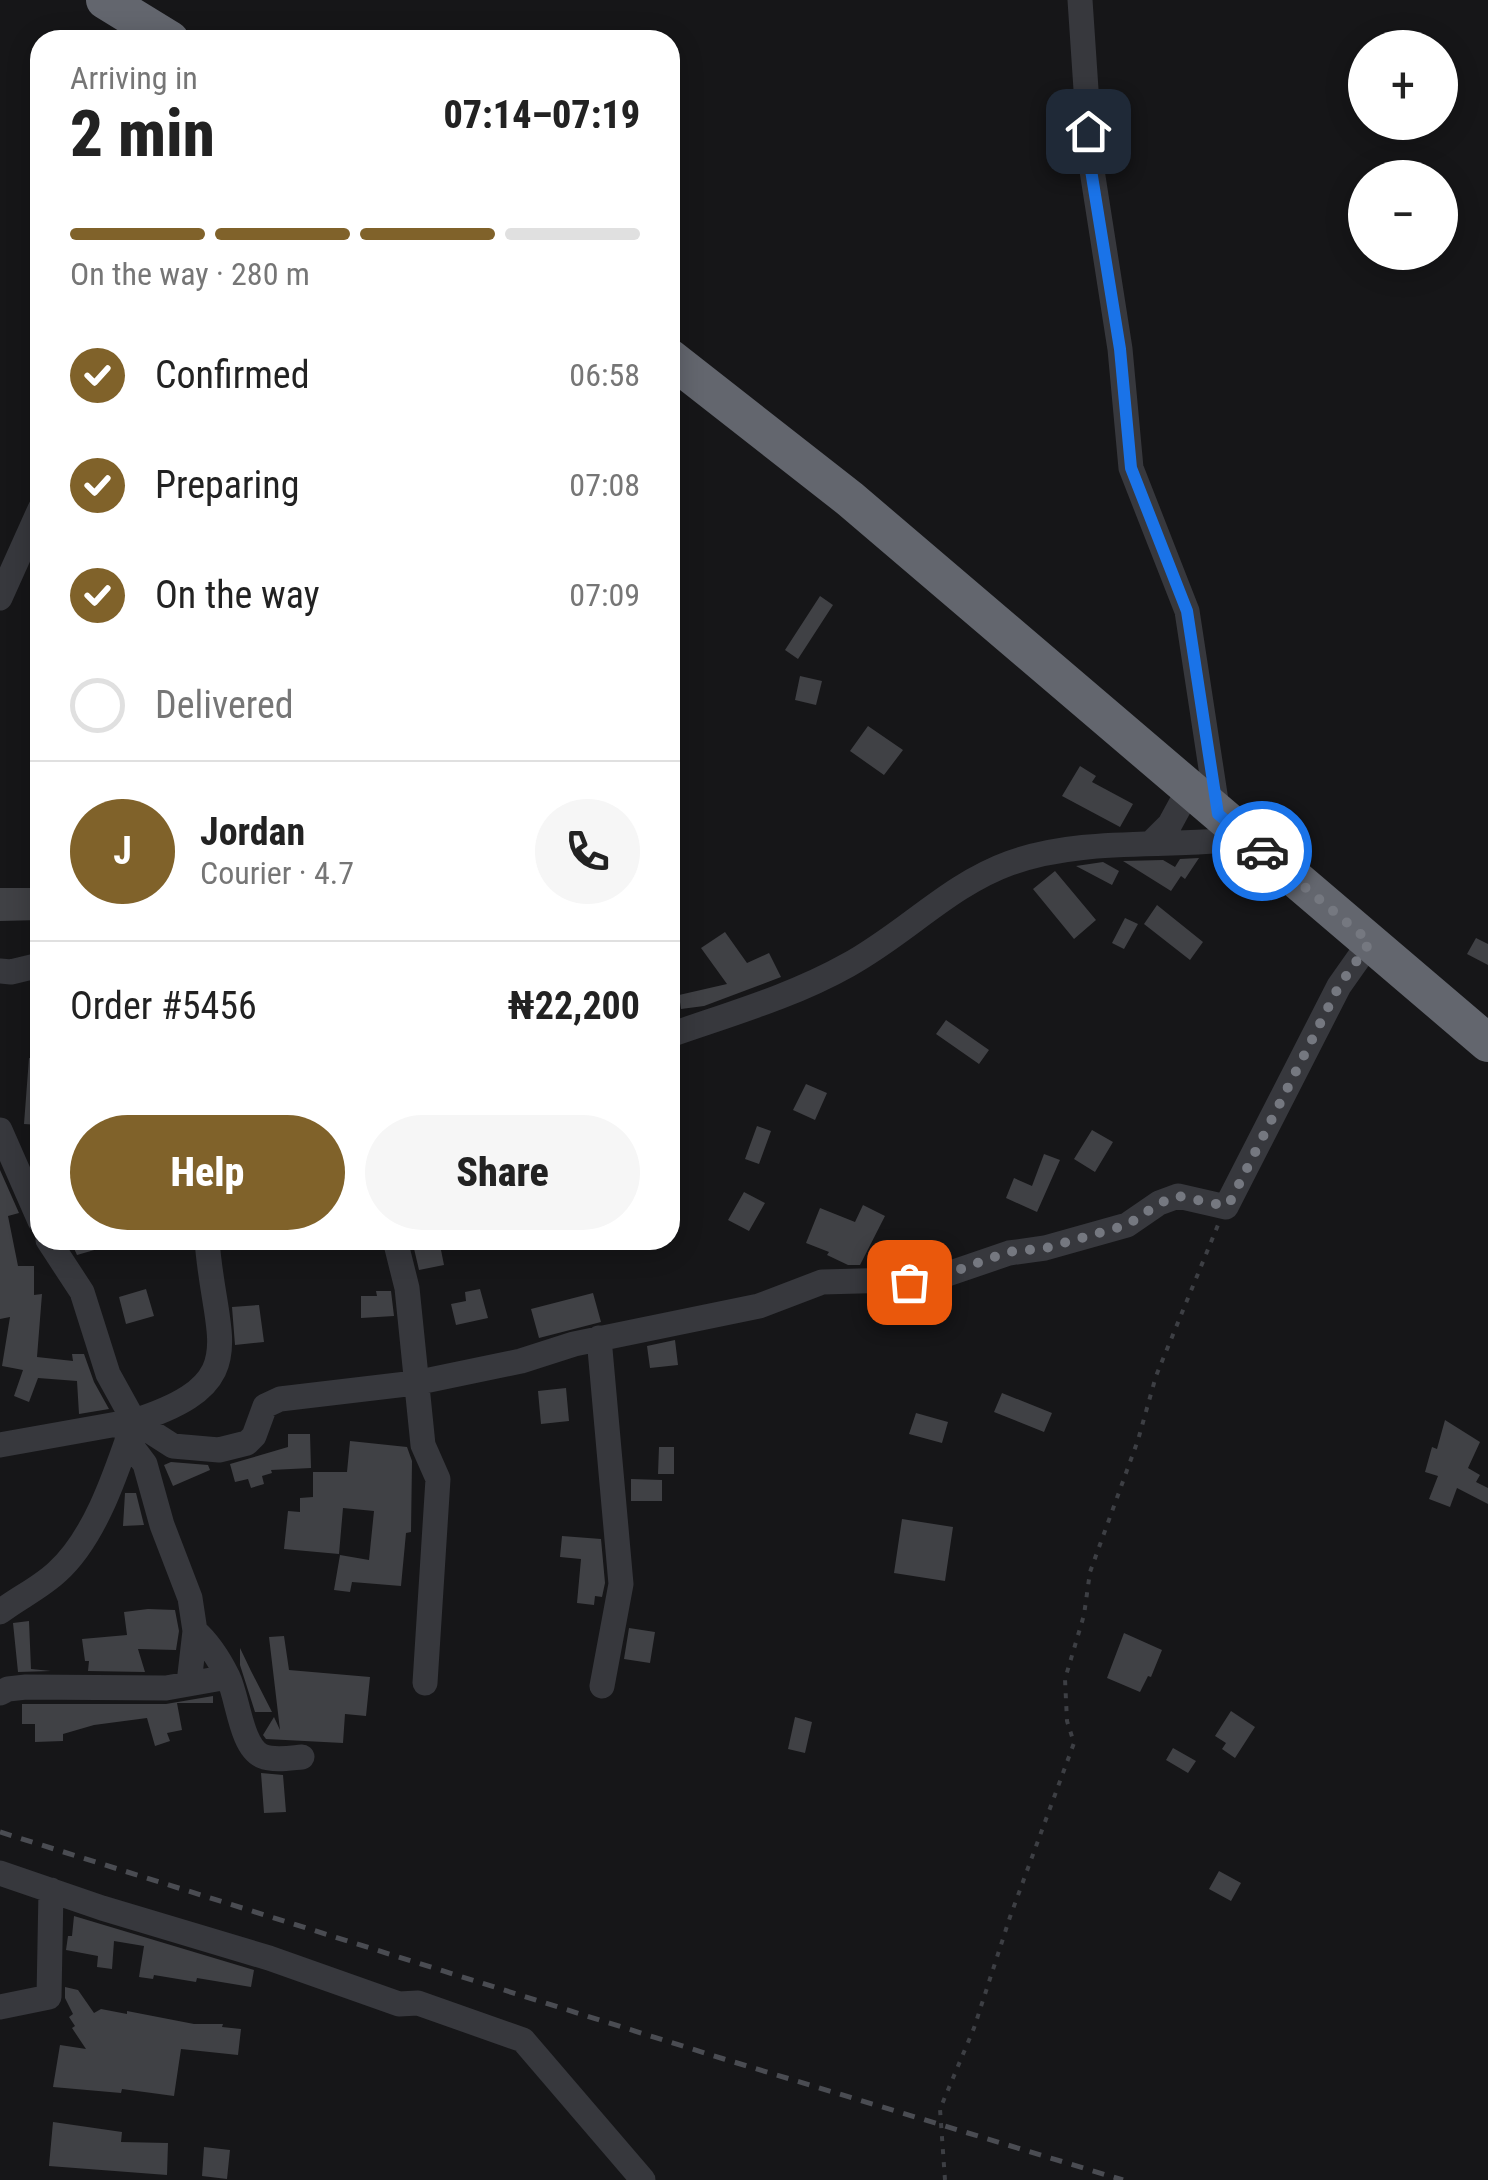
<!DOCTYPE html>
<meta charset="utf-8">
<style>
body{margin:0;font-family:"Roboto Condensed",sans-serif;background:#f6f6f6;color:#222;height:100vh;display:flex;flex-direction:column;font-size:38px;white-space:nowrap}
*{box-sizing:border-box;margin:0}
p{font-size:32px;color:#767676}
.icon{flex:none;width:55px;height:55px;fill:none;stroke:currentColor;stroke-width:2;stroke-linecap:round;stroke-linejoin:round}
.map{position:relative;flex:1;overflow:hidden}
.side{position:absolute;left:30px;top:30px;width:650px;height:1220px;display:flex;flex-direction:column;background:#fff;border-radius:30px;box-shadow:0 5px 25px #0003}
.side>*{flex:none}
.buttons{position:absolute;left:1348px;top:30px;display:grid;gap:20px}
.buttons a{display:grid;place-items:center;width:110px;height:110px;border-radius:50%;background:#fff;box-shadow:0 5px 25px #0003;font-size:50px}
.pin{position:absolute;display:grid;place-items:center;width:85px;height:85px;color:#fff;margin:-42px;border-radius:20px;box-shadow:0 5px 15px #0006}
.courier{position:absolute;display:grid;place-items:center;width:100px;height:100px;margin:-50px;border:8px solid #1a73e8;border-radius:50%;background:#fff;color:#222;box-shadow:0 2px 12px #0007}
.head em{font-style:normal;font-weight:800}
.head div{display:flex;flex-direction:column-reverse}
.head{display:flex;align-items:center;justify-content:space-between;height:170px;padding:0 40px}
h1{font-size:65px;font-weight:800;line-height:75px}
.bar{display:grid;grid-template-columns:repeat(4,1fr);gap:15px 10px;align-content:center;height:120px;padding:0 40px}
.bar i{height:12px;border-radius:8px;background:#e0e0e0}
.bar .current{background:#80622a}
.bar p{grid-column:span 4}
.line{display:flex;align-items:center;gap:25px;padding:0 40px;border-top:2px solid #e0e0e0}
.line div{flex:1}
.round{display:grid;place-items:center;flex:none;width:105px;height:105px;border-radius:52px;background:#f6f6f6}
ol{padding:0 40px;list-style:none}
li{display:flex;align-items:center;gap:30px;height:110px}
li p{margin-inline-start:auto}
li .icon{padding:10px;border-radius:50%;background:#80622a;color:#fff;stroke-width:4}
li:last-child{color:#767676}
li i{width:55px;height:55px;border:5px solid #e0e0e0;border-radius:50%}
.cta{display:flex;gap:20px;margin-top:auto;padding:20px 40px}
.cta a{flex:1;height:115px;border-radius:60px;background:#80622a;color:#fff;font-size:40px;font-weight:800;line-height:115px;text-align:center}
.cta a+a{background:#f6f6f6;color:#222}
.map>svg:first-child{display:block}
.building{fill:#404145}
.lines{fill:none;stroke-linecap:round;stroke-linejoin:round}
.path{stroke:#3d3f44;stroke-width:4;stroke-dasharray:5 8;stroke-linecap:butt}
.minor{stroke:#37383d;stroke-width:25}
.highway{stroke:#63666e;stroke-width:38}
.rail{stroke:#4a4c52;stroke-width:5;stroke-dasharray:12 10;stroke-linecap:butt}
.done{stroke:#757880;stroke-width:10;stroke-dasharray:0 18}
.route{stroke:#1a73e8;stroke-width:12}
</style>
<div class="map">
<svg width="1488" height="2180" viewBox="0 0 1488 2180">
<rect width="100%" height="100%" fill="#161618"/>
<path class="building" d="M820,596L833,605L798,659L785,650Z
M800,676L822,681L816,705L795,700Z
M868,726L903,750L884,775L850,751Z
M1080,766L1096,776L1092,782L1133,804L1120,827L1062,796Z
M1199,858L1185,879L1181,876L1171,891L1123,861L1163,860L1175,867L1180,859Z
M1103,862L1119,871L1112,885L1076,866Z
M1055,871L1096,920L1074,939L1033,889Z
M0,888H40V920L0,921Z
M1157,905L1203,942L1190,960L1144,924Z
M1125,918L1138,924L1124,949L1112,943Z
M725,932L747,963L769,953L781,977L704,1006L681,1009L679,995L727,984L701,948Z
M1476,938L1488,944V965L1467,954Z
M946,1020L989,1050L979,1064L936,1034Z
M29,1058L40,1059L39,1125L24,1124Z
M806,1084L827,1093L815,1120L793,1110Z
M757,1126L771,1131L759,1164L745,1159Z
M1092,1130L1113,1142L1095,1172L1074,1159Z
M1044,1154L1060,1160L1037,1212L1006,1198L1014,1178L1032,1186Z
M0,1170L19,1213L8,1216L18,1266H34V1295L42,1294L37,1357L73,1361L72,1354H84L94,1382L109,1409L79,1414L77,1381L38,1378L29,1402L14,1396L23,1370L2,1366L10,1317L0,1319Z
M744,1192L765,1203L749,1231L728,1220Z
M863,1205L885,1216L860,1265H848L827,1255L829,1252L806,1243L820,1208L855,1222Z
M70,1240H114L115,1244L77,1255Z
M412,1240H439L444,1265L419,1270Z
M146,1289L154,1316L126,1324L119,1297Z
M480,1289L488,1318L456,1325L451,1304L466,1301L465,1292Z
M376,1291H391L394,1316L361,1318V1296H377Z
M593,1293L601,1322L539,1338L531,1309Z
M259,1305L264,1342L235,1345L232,1307Z
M675,1340L678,1365L650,1368L647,1346Z
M566,1388L569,1421L541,1424L538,1391Z
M1002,1393L1052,1413L1044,1432L994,1412Z
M916,1413L948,1422L942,1443L909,1434Z
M1445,1420L1480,1442L1468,1468L1480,1475L1476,1482L1488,1488V1504L1457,1488L1450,1507L1429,1499L1438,1476L1425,1472L1432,1447L1437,1449Z
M288,1434H310L311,1468L271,1470L272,1473L262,1476L264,1484L251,1488L248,1479L235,1482L230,1464L288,1447Z
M350,1441L407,1447L412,1461L411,1532L406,1533L401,1586L352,1582L350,1592L334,1590L340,1555L369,1560L374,1511L343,1508L339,1554L284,1549L288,1511L300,1512V1498L313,1497V1472H347Z
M659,1447H674V1474H658Z
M171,1462L208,1465L210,1470L173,1486L164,1465Z
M631,1479L662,1480V1501H631Z
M125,1493H136L144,1525L123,1526Z
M902,1519L953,1527L945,1581L894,1573Z
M562,1536L601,1539L605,1583L602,1597L595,1596L594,1605L577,1603L581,1559L560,1557Z
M148,1609L175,1610L179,1631L176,1650L138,1649L145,1672L88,1671L89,1661H85L82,1639L127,1635L124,1612Z
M29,1621L31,1669L51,1671L18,1672L13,1623Z
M629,1628L655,1632L650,1663L624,1659Z
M1124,1633L1162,1650L1151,1677L1148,1676L1140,1692L1107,1678Z
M284,1636L289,1670L370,1677L366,1716L345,1714L343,1743L266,1739L263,1735L274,1717L280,1730L269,1637Z
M240,1648L251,1671L272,1712H255L240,1665Z
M213,1696V1703H177L182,1730L167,1733L170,1741L155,1746L147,1718L94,1725L63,1734V1741L35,1742V1724H22V1704H166Z
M1231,1711L1255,1727L1235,1758L1222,1749L1226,1743L1215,1736Z
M795,1717L812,1722L805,1753L788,1749Z
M1173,1748L1196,1761L1188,1773L1166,1760Z
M261,1773L283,1775L286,1812L264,1813Z
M1219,1871L1241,1883L1231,1901L1209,1889Z
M74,1916L254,1970L251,1987L197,1978L196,1982L154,1975L153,1979L139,1977L144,1946L114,1941L112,1969L97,1967L98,1956L66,1950L68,1936H72Z
M65,1987L78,1990L94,2013L101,2009L127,2014V2011L194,2024H223L222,2027L241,2029L238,2055L181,2049L174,2096L122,2089L121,2093L53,2087L60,2045L86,2049L72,2028L75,2026L69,2017L73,2014L65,1998Z
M53,2122L122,2132L121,2142L168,2143L167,2175L49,2166Z
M204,2147L230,2150L227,2179L202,2176Z"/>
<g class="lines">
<path class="path" d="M945,2180L940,2109L974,2028L1010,1917L1074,1743L1067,1721L1065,1679L1084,1615L1090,1572L1138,1440L1156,1376L1218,1225"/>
<path class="minor" d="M1080,0L1091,164L1120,349L1131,468L1187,611L1218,814
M0,598L40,509
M1151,843L1170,824L1189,789
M0,971L11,972L40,965
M670,1035C730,1014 793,996 848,965C905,934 949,885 1010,863C1085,836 1169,849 1246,838
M0,1130L40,1221
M48,1240L82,1292L108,1374L134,1421L173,1446L219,1450L247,1443L254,1436L265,1406L280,1399L415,1383L521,1361L574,1344L759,1306L822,1282L933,1279L1009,1253L1045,1248L1127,1225L1159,1203L1178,1196L1226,1207L1339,986L1370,942
M395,1240L407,1288L423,1445L438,1479L425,1683
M599,1338L621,1584L602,1686
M127,1440L145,1464L162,1525L190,1598L195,1631L189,1683
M0,1445L134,1421
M0,1612C18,1598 40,1588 57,1572C96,1537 117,1470 134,1421C256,1382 214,1340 207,1240
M195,1631C209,1643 220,1661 228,1677C238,1698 241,1747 262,1756C274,1761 290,1758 302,1757
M0,1693L8,1689L26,1687L166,1688L228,1677
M0,1873L102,1908L269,1958L399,2004L418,2003L523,2040L643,2180
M0,2007L49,1997L51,1890"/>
<path class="highway" d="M105,0L170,40
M670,358L850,499L1488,1043"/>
<path class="rail" d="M0,1832L724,2059L1123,2180"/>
</g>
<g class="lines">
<path class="done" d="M909,1282L933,1279L1008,1252L1046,1248L1127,1225L1160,1203L1178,1196L1226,1206L1231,1200L1339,986L1370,942L1262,851"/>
<path class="route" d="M1088,131L1090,164L1120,349L1131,468L1187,611L1218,814L1262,851"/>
</g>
</svg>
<div class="buttons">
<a>+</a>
<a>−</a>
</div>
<div class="pin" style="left:909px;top:1282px;background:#ea580c"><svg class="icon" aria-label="bag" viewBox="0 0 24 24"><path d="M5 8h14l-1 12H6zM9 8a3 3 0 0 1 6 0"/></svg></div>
<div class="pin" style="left:1088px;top:131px;background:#1f2937"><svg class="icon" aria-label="home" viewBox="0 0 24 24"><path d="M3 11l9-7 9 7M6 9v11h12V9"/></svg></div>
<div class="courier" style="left:1262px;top:851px"><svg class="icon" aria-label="car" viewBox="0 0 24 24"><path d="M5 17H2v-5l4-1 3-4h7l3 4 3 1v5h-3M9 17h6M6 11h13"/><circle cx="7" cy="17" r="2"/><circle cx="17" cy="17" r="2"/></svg></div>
<section class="side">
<div class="head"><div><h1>2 min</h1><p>Arriving in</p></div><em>07:14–07:19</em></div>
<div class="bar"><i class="current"></i><i class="current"></i><i class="current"></i><i></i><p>On the way · 280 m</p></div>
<ol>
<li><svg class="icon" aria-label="check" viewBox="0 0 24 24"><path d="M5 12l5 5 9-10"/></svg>Confirmed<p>06:58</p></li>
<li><svg class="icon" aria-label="check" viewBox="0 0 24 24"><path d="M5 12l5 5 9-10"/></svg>Preparing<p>07:08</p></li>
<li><svg class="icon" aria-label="check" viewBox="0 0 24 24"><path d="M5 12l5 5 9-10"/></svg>On the way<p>07:09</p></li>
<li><i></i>Delivered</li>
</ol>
<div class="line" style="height:180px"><b class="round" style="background:#80622a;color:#fff">J</b><div><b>Jordan</b><p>Courier · 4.7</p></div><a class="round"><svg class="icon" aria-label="phone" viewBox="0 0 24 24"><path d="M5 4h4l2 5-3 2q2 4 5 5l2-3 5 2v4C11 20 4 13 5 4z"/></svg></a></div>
<div class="line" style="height:130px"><div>Order #5456</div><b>₦22,200</b></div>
<div class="cta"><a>Help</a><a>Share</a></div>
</section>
</div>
